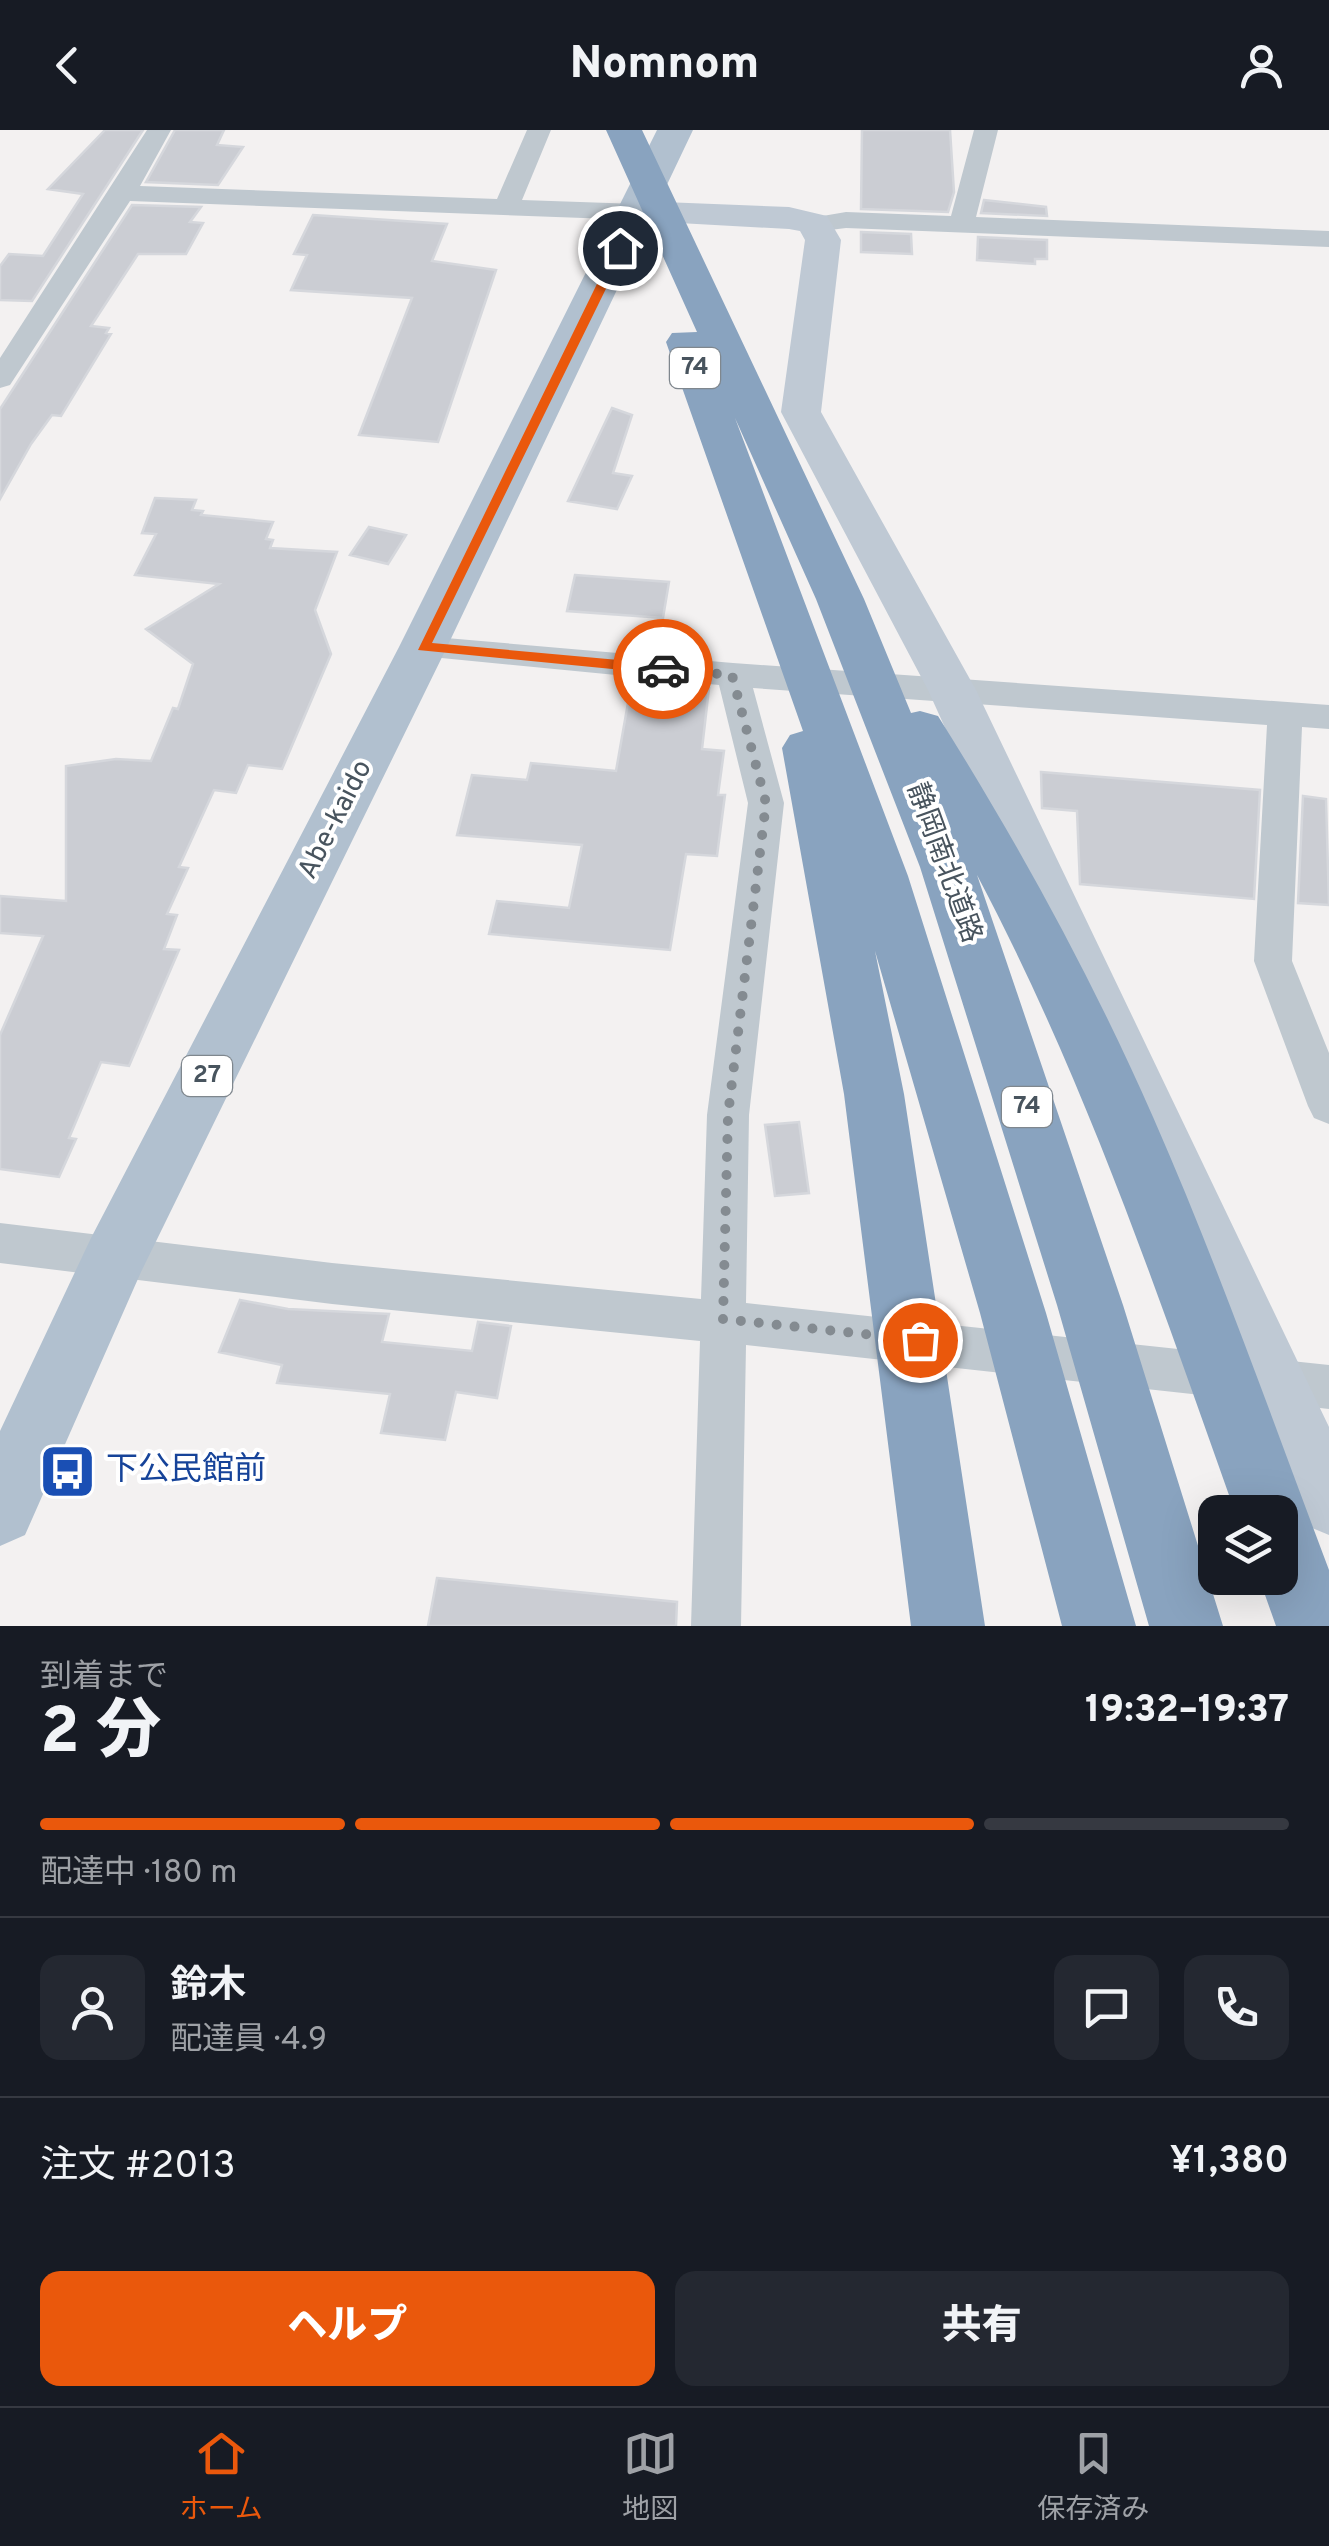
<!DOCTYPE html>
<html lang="ja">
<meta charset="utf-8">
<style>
body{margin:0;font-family:Overpass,"Noto Sans JP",sans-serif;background:#242831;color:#f1f3f6;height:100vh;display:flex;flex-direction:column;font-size:38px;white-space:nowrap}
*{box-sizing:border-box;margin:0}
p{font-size:32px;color:#9ea1a6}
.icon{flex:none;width:55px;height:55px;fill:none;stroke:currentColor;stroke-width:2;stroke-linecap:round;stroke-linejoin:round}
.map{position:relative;height:1496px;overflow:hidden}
.side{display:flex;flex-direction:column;background:#171b24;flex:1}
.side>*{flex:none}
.buttons{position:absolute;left:1198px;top:1365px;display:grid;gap:20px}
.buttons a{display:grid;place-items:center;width:100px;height:100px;border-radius:20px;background:#171b24;box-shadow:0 10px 40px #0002;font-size:50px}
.pin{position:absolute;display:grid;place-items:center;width:85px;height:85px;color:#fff;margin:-42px;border:5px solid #fff;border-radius:50%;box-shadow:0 2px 10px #0007}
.courier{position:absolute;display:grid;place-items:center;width:100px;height:100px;margin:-50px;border:8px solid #ea580c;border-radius:50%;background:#fff;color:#222;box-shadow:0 2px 12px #0007}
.summary em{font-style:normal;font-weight:800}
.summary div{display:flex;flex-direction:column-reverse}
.summary{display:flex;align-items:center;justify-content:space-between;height:170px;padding:0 40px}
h1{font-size:65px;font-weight:800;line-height:75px}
.bar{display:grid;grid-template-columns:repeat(4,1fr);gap:15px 10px;align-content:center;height:120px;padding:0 40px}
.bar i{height:12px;border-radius:8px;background:#363941}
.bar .active{background:#ea580c}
.bar p{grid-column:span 4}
.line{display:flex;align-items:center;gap:25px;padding:0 40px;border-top:2px solid #363941}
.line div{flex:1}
.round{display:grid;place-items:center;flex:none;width:105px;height:105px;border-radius:20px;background:#242831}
.primary-button{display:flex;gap:20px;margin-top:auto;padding:20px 40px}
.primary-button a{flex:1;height:115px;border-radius:20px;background:#ea580c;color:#fff;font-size:40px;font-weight:800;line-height:115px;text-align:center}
.primary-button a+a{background:#242831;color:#f1f3f6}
header{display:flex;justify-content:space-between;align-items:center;height:130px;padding:0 40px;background:#171b24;font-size:45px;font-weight:800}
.dock{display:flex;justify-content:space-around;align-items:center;height:140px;border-top:2px solid #363941;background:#171b24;font-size:28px;color:#9ea1a6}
.dock a{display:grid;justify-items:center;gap:5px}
.dock .active{color:#ea580c}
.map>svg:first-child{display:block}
.building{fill:#cbcdd3;stroke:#d5d7dc;stroke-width:2.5}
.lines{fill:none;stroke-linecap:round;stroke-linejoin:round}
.street{fill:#bfc8cf;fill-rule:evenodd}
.secondary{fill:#bfc9d4;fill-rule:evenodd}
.primary{fill:#b1c0cf;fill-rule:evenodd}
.highway{fill:#89a3bf;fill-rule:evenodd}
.route{fill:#ea580c}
.done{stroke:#848b91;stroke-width:10;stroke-dasharray:0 18}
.labels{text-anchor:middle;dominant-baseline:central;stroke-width:8;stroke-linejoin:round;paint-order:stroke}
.shield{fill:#fff;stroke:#7f878e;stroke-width:2.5}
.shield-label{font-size:25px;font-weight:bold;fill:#48545e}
.street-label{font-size:28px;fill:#48545e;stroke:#fff}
.near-transit-label{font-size:32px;fill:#164399;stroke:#fff;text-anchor:start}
</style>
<header><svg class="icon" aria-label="back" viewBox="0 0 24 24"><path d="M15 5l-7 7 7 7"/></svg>Nomnom<svg class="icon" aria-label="person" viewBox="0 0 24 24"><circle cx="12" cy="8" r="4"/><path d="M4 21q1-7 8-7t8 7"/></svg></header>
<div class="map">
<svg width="1329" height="1496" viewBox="0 0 1329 1496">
<rect width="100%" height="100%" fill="#f3f1f1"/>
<path class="building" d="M105,0H143L32,171L0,170V136L9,124L43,126L83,64L48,59Z
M175,0H224L217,15L243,17L218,55L146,52Z
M862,0H950L954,62L948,82L861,79Z
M984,70L1046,77L1047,86L981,83Z
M132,75L201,77L190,92L203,93L186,124H138L91,196L109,198L106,203L111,204L61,286L52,285L31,314L0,369V279Z
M313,85L447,94L432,131L496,140L438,312L359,305L412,168L291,160L307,125L294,124Z
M861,102L911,104L912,124L861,122Z
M978,107L1047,110V129H1035V134L977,130Z
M612,278L632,285L613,343L632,346L617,379L568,371Z
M155,368L196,370L192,380L203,381L201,385L273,392L266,409L273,410L270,418L337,422L315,480L331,524L282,639L248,635L236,663L214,660L179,737L188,738L167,784L177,785L164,819L179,820L129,936L101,932L69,1008L76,1009L59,1047L0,1039V905L43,806L0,803V766L66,771V636L116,629L151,631L173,578L178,579L193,534L146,499L219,454L135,445L156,404L142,403Z
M369,397L406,405L388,434L350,425Z
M575,445L669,452L663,488L567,481Z
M639,505L682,508L679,525L636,521Z
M632,550L709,558L702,619L724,621L718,665H725L717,726L686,724L670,820L489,804L497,771L569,778L582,715L457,705L472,645L527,650L531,633L616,641Z
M1041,642L1260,660L1254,769L1080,754L1077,681L1042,678Z
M1303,666L1326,669L1329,775L1298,773Z
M799,992L809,1063L775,1066L765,995Z
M240,1170L288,1179L389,1184L382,1212L472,1221L478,1192L511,1196L497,1268L456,1262L445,1310L381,1303L390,1264L277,1253L282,1235L219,1222Z
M437,1448L677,1472L676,1496H428Z"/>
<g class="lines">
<path class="street" d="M147,0H171L140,56L497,69L527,0H551L522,70L638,74L651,82L638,90L130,71L10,255L0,258V228Z
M974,0H998L976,87L1329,101V117L846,98L814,102L801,94L805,89L846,82L951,86Z
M423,506L733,533L1329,575V599L1302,597L1292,831L1329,923V994L1314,988L1308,976L1254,831L1267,595L753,558L784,673L749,985L746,1173L1329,1235V1279L746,1215L741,1496H691L700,1211L332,1174L0,1133V1093L332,1133L701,1169L707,985L748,673L719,555L411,525L406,517L411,509Z"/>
<path class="secondary" d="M638,71L789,77L827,86L841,110L821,282L976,560L1329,1297V1405L1305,1395L928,560L781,282L805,110L800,101L789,99L625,90L620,82L625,74Z"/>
<path class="primary" d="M657,0H693L447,517L141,1142L25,1405L0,1416V1301L91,1108L399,517Z"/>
<path class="highway" d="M606,0H642L864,469L911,583L920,581L938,586C1019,715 1092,848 1153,987C1218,1135 1272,1289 1329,1440V1496H1276L1259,1448H1280V1382H1235C1158,1165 1085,949 977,745L1123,1175L1223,1496H1149L1057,1175L920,737L816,469L735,288L908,746L1046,1183L1136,1496H1062L980,1183L875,821L904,964L985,1496H911L844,964L782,618L790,605L803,601L666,212L672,203L697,202Z"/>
</g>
<path class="route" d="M616,115L626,118L432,513L663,534L670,539L663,544L418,520Z"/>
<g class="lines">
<path class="done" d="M663,539L732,545L766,673L728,985L723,1189L920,1210"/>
</g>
<defs>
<symbol id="bus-square" viewBox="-11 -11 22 22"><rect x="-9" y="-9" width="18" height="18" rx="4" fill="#1a4fb4" stroke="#fff"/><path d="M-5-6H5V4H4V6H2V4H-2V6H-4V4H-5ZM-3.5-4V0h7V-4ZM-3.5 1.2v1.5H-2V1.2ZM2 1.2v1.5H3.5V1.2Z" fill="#fff"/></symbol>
</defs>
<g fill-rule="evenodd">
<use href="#bus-square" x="36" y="1310" width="63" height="63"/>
</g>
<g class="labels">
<g class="shield">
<rect x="670" y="218" width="50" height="40" rx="8"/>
<rect x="182" y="926" width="50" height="40" rx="8"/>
<rect x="1002" y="957" width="50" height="40" rx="8"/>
</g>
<g class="shield-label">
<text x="695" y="238">74</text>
<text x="207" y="946">27</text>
<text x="1027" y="977">74</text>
</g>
<g class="street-label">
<text transform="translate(336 690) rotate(-63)">Abe-kaido</text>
<text transform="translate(943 733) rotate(70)">静岡南北道路</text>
</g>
<g class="near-transit-label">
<text x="106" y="1341">下公民館前</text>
</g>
</g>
</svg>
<div class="buttons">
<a><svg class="icon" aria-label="layers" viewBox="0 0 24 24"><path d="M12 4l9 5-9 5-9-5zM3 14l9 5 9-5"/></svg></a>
</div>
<div class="pin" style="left:920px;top:1210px;background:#ea580c"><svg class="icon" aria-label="bag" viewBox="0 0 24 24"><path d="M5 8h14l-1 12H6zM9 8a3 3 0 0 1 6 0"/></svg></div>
<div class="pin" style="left:620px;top:118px;background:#1f2937"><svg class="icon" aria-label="home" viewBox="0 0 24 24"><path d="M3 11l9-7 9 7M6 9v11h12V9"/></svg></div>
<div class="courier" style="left:663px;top:539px"><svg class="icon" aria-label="car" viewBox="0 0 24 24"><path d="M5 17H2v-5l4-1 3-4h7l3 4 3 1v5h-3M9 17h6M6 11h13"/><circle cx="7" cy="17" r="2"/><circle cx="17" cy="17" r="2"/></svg></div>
</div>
<section class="side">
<div class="summary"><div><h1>2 分</h1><p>到着まで</p></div><em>19:32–19:37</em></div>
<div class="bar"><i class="active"></i><i class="active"></i><i class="active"></i><i></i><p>配達中 · 180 m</p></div>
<div class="line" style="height:180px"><a class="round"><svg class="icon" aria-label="person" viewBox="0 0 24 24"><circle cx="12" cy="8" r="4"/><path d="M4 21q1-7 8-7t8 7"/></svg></a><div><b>鈴木</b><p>配達員 · 4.9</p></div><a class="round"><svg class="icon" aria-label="chat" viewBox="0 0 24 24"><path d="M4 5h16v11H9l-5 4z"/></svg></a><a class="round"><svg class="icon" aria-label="phone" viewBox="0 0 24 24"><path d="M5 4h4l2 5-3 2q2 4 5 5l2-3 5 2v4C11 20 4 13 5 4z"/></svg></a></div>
<div class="line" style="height:130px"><div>注文 #2013</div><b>¥1,380</b></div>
<div class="primary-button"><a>ヘルプ</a><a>共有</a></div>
</section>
<nav class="dock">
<a class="active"><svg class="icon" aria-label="home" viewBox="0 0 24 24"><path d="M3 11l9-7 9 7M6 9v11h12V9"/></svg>ホーム</a>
<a><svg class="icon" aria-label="map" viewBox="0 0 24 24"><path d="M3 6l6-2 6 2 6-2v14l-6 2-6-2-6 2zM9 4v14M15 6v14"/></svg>地図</a>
<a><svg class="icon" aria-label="saved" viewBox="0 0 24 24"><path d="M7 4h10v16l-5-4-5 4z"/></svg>保存済み</a>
</nav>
